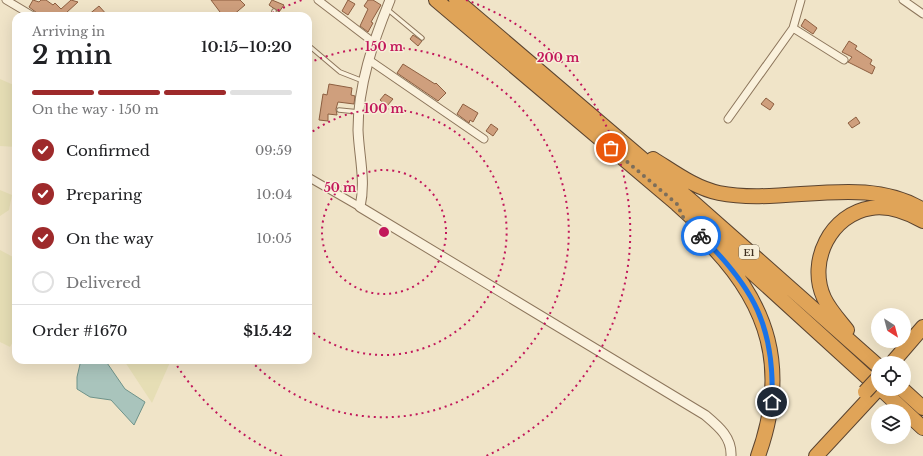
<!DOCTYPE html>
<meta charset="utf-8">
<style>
body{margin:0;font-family:"Libre Baskerville",serif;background:#f2f2f2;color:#202124;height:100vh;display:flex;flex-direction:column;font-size:15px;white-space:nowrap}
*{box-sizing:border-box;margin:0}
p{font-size:13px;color:#757577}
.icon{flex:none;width:22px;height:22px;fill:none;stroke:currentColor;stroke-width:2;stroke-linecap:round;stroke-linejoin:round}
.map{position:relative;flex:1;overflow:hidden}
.side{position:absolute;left:12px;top:12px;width:300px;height:352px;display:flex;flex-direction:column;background:#fff;border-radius:12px;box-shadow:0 4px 16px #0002}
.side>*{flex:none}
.needle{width:26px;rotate:144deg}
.tools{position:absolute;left:871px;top:308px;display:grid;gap:8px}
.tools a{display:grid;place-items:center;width:40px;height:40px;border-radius:50%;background:#fff;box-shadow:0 4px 16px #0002;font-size:20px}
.pin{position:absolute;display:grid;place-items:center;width:34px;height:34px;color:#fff;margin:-17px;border:2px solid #fff;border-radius:50%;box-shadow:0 1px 4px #0007}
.courier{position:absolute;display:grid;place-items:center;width:40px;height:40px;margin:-20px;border:3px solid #1a73e8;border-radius:50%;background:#fff;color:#222;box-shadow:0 1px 5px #0007}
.headline em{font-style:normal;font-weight:600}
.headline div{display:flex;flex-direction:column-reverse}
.headline{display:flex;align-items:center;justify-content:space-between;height:68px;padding:0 20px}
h1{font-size:26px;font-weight:600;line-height:30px}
.bar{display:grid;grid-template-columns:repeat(4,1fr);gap:6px 4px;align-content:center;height:48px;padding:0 20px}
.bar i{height:5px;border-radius:3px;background:#e0e0e0}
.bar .on{background:#9e2a2b}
.bar p{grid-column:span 4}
.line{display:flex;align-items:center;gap:10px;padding:0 20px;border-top:1px solid #e0e0e0}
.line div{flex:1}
ol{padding:0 20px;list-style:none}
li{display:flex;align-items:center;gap:12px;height:44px}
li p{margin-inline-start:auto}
li .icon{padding:4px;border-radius:50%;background:#9e2a2b;color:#fff;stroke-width:4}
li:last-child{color:#757577}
li i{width:22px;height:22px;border:2px solid #e0e0e0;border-radius:50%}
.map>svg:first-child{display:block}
.farmland{fill:#e6deb5}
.water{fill:#a9c4bc;stroke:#6f938a}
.building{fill:#cf9f7d;stroke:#8d5f41}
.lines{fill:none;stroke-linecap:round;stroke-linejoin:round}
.service-casing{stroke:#8d765c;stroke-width:5.5}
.minor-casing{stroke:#8d765c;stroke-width:9}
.tertiary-casing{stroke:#8d765c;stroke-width:11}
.motorway-casing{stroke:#5b4430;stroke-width:16}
.service{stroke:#faf1dc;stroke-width:3.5}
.minor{stroke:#faf1dc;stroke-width:7}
.tertiary{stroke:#faf1dc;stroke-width:9}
.motorway{stroke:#e0a458;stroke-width:14}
.motorway-bridge-casing{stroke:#5b4430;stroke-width:16;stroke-linecap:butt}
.motorway-bridge{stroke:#e0a458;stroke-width:14}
.done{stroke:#7c6e5b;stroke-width:4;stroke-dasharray:0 7.2}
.route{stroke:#1a73e8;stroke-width:5}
.ring{fill:none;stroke:#c2185b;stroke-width:2;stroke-dasharray:2 4}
.labels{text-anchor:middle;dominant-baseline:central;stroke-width:3;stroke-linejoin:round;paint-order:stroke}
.shield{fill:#f7eed8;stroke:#756857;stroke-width:1}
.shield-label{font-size:9px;font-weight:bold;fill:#3d2e20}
.centre{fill:#c2185b;stroke:#f7eed8;stroke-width:2}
.ring-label{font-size:12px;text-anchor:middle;font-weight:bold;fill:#c2185b;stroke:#f7eed8;stroke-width:3;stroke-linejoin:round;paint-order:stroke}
</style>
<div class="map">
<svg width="923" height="456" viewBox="0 0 923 456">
<rect width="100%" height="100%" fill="#f0e4c8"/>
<path class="farmland" d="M0,79L16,86V147L0,146Z
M0,190L12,195L9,210L0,216Z
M0,250L13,257L16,262V336L10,347L0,342Z
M123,360H171L152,403L127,365Z"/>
<path class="water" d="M81,360H105L125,389L145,402L134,425L111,400L90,397L77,389V377Z"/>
<path class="building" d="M33,0L39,2L41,0H46L53,5L55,3L61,9L71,0L78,2L66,13L69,16H41L29,7Z
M211,0H240L245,5L232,16H215L220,12Z
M272,0L284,5L279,12L269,5Z
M348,0L355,4L348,15L342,11Z
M368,0H373L381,5L371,22L373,23L368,32L360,26L368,9L364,6Z
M99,6L108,16H87Z
M805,19L817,28L813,34L801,26Z
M413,35L422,41L418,46L410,39Z
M849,41L857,46L855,49L872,60L870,64L875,67L872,74L848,62L852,57L842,52Z
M403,64L435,84L436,83L446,93L438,101L397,73Z
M329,84L352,88L351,95L355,96L354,104L338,102L336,109L337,115L328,114V121L319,120L323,94L327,95Z
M385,94L393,99L387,106L380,100Z
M766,98L774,104L770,110L761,104Z
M463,104L478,113L473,122L470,120L469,123L457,114Z
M856,117L860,123L852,128L848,123Z
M491,124L498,129L493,136L486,131Z"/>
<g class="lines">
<defs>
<path id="service" d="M387,9L422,38
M273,16L274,11
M308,45L340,72L363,81
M339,110L359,112"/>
<path id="minor" d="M6,0L33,16
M318,0L373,42
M903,0L923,14
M793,28L844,60
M369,60L484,139
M728,119L793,28L801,0
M308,177L360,207"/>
<path id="tertiary" d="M390,0C373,42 358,85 358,130C359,156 366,181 360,207L705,415C718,426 732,437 731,456"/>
<path id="motorway" d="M436,0L677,204L878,387
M456,0L694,203L878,366
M653,159C674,172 695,188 719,193C784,206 864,173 923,210
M706,240C770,304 789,370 758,456
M847,330C839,320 829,309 824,298C807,261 831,214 871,208C890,205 907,212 923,221
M892,363L923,327
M881,389L923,428
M902,389L923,408
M816,456L878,389"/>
</defs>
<use href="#service" class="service-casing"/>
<use href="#minor" class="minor-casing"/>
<use href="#tertiary" class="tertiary-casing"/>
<use href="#motorway" class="motorway-casing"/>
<use href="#service" class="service"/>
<use href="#minor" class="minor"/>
<use href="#tertiary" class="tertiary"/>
<use href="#motorway" class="motorway"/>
<defs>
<path id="motorway-bridge" d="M865,392L878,378"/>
</defs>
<use href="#motorway-bridge" class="motorway-bridge-casing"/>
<use href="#motorway-bridge" class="motorway-bridge"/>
</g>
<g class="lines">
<path class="done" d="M611,148L677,204L684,219L701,236"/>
<path class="route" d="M701,236C754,288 775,327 772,402"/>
</g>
<g class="ring">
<circle cx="384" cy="232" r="62"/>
<path d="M308 135A123 123 0 1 1 308 329"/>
<path d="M309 63A185 185 0 1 1 251 361"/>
<path d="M282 456A246 246 0 0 1 174 361M267 16A246 246 0 0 1 302 0M466 0A246 246 0 0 1 486 456"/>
</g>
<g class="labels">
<rect class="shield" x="739" y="245" width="20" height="14" rx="3"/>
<g class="shield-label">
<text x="749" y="252">E1</text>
</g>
</g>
<circle cx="384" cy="232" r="6" class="centre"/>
<g class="ring-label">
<text x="384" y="51">150 m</text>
<text x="558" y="62">200 m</text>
<text x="384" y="113">100 m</text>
<text x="340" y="192">50 m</text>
</g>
</svg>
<div class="tools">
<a><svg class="needle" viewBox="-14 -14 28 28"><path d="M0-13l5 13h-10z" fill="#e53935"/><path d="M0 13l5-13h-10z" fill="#757577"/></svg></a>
<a><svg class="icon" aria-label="locate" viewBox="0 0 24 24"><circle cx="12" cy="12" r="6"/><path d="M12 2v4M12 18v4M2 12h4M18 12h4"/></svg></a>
<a><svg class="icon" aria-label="layers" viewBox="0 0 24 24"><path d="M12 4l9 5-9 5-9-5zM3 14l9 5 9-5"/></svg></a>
</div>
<div class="pin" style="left:611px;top:148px;background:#ea580c"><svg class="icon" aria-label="bag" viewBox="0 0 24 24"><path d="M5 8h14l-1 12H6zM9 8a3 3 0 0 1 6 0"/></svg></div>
<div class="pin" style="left:772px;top:402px;background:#1f2937"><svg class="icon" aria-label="home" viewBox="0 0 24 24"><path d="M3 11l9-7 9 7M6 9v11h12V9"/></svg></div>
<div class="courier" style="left:701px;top:236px"><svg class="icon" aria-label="bike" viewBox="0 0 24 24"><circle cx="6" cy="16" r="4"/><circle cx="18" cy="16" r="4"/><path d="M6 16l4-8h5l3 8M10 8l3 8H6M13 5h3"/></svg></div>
<section class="side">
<div class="headline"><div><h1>2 min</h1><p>Arriving in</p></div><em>10:15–10:20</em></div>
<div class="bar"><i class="on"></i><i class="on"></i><i class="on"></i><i></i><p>On the way · 150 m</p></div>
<ol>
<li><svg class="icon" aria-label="check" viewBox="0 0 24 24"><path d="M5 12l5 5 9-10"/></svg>Confirmed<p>09:59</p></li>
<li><svg class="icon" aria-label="check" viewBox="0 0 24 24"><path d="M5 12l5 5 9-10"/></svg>Preparing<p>10:04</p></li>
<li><svg class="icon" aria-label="check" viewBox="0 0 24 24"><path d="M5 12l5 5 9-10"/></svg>On the way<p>10:05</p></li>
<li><i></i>Delivered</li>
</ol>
<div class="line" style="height:52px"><div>Order #1670</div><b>$15.42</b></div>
</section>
</div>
